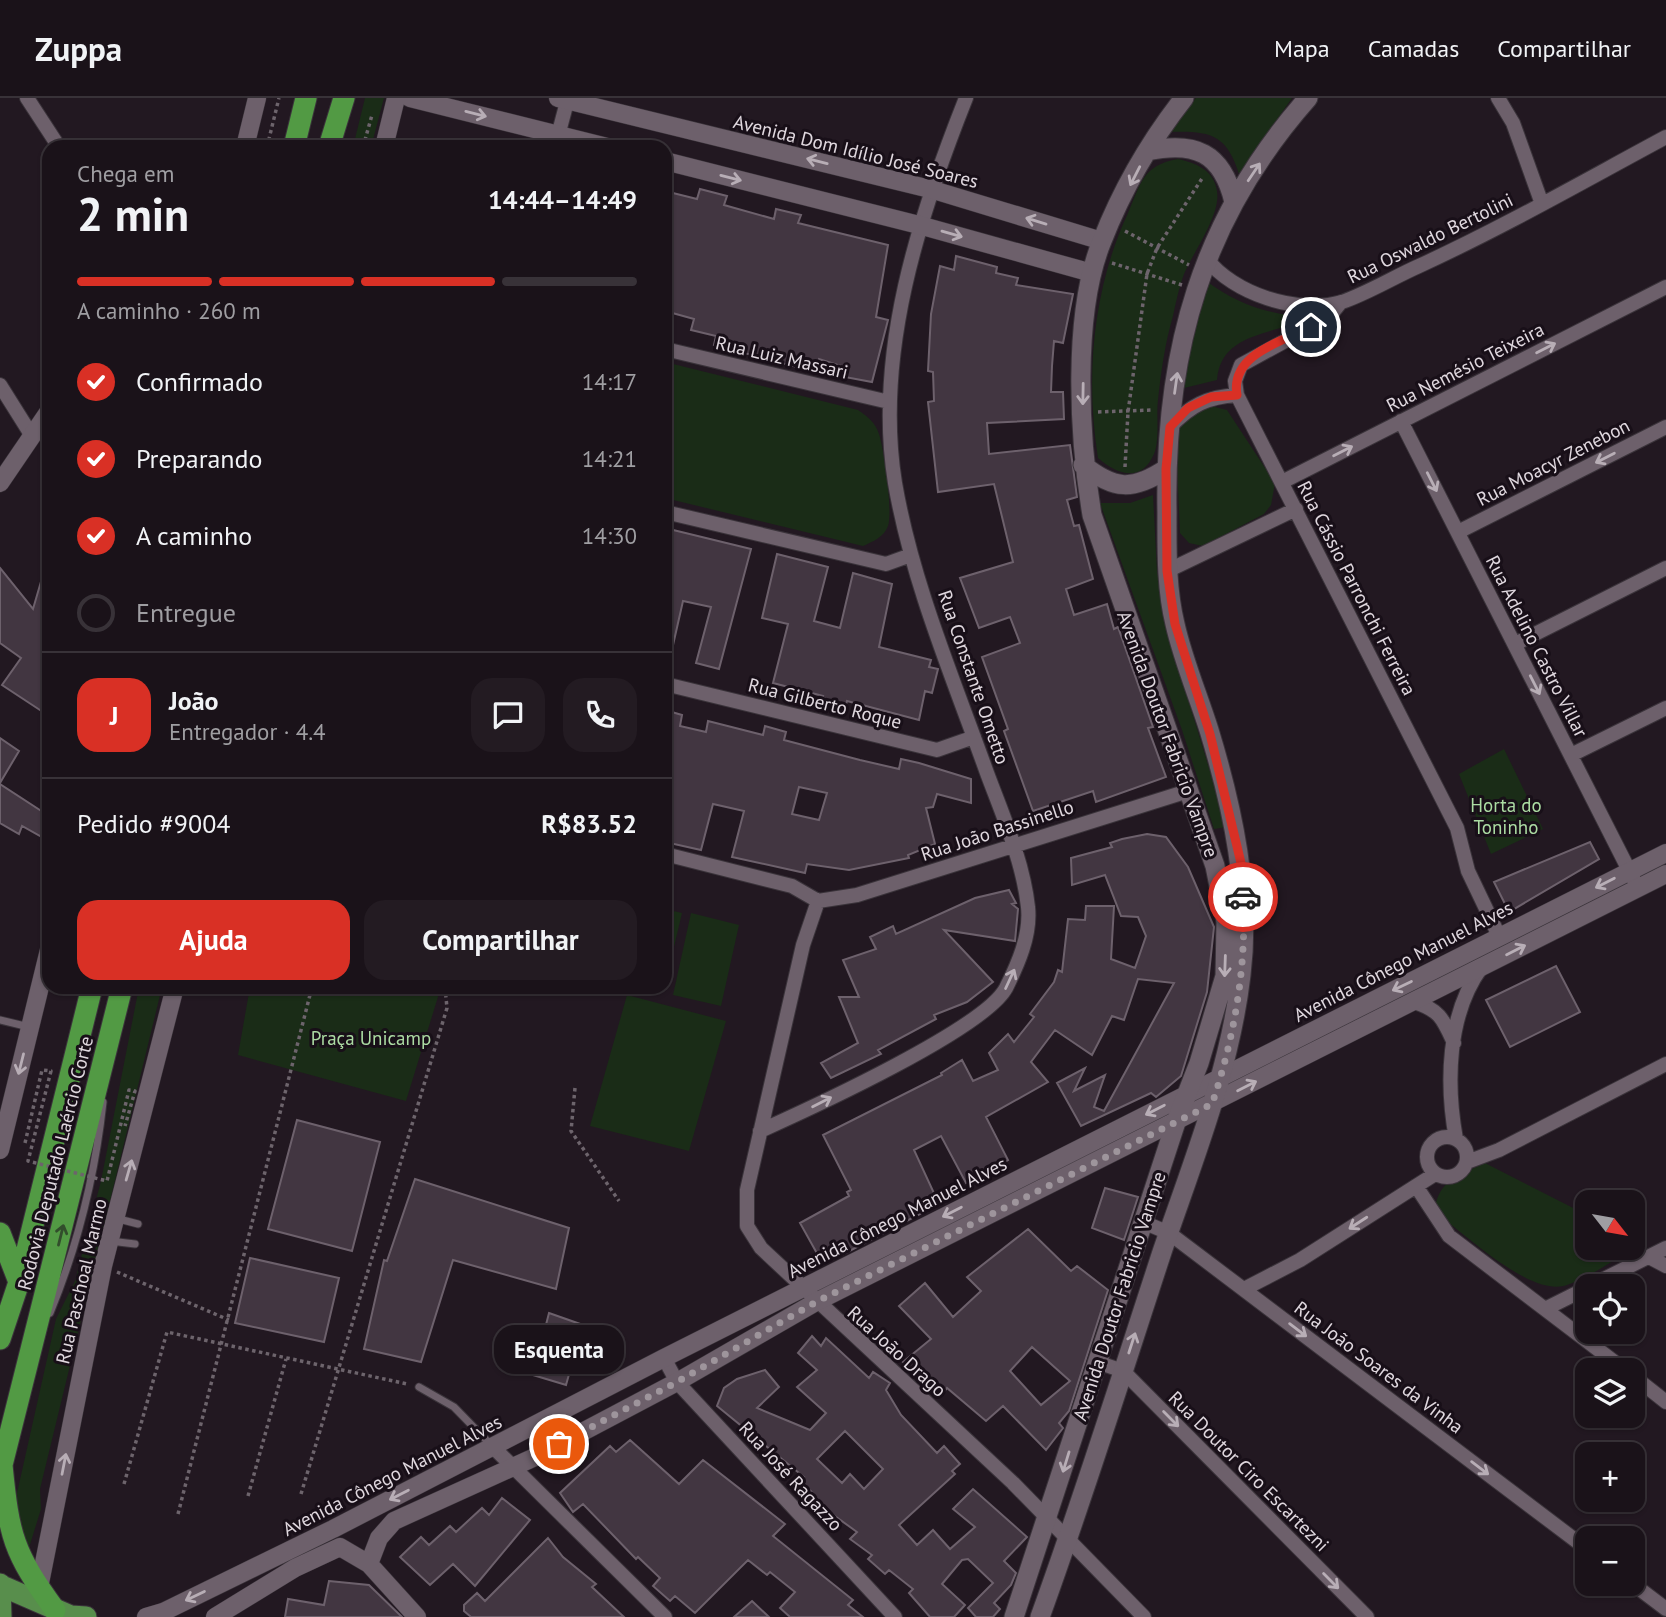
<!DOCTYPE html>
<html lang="pt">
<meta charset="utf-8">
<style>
body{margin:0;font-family:"PT Sans",sans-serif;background:#231b22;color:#f1f3f6;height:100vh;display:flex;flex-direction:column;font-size:26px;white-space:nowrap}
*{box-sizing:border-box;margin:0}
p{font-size:23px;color:#9f9ea2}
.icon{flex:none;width:38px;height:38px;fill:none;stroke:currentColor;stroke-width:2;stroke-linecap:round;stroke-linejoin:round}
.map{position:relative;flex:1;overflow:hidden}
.panel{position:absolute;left:42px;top:42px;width:630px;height:854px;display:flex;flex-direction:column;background:#1a1219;border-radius:21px;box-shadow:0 2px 5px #0004,0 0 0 2px #383238}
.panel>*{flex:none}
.needle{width:46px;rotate:121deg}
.controls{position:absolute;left:1575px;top:1092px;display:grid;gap:14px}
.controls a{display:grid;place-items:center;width:70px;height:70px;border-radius:14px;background:#1a1219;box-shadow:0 2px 5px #0004,0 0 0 2px #383238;font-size:35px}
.pin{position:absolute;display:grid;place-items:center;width:60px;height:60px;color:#fff;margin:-30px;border:4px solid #fff;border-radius:50%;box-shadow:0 2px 7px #0007}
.courier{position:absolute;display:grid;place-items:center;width:70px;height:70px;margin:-35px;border:5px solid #d93025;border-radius:50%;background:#fff;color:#222;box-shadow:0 2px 9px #0007}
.bubble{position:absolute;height:49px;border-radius:21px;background:#1a1219;box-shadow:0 2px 5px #0004,0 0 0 2px #383238;font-size:23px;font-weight:700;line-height:49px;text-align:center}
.head em{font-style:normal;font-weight:700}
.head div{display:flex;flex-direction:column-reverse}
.head{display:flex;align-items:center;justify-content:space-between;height:119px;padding:0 35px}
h1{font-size:46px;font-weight:700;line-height:52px}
.bar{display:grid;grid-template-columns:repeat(4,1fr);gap:10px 7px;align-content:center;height:84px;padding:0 35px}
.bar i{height:9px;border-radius:5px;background:#383238}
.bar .current{background:#d93025}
.bar p{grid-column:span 4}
.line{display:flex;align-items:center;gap:18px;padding:0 35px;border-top:2px solid #383238}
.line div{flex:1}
.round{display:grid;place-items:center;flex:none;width:74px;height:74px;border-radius:21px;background:#231b22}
ol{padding:0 35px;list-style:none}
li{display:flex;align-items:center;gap:21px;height:77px}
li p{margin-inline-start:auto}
li .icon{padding:7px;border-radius:50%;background:#d93025;color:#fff;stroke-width:4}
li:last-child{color:#9f9ea2}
li i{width:38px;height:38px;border:4px solid #383238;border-radius:50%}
.primary-button{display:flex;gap:14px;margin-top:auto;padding:14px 35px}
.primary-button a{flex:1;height:80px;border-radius:21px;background:#d93025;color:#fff;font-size:28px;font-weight:700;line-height:80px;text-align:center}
.primary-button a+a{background:#231b22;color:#f1f3f6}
header{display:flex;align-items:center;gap:42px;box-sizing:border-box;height:98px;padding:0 35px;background:#1a1219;border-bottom:2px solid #383238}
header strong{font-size:33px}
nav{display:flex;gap:38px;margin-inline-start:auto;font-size:24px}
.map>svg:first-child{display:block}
.green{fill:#1a2c17}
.building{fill:#423641;stroke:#6d616c;stroke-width:2;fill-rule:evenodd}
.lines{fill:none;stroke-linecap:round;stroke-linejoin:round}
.service-casing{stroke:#3a333a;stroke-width:9}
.minor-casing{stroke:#3a333a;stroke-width:16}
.tertiary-casing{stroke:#3a333a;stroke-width:19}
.secondary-casing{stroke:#3a333a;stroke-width:21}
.trunk-casing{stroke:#3a333a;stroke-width:23}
.motorway-casing{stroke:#3a333a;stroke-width:23}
.path{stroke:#6d646c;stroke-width:3.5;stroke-dasharray:3.5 3.5;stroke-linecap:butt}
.service{stroke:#6d606b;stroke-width:7}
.minor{stroke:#6d606b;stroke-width:14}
.tertiary{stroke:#6d606b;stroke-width:18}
.secondary{stroke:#6d606b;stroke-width:19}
.trunk{stroke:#588e4c;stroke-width:21}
.motorway{stroke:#529a44;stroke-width:21}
.path-bridge{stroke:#6d646c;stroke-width:3.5;stroke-dasharray:3.5 3.5;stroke-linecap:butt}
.oneway{stroke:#b8aeb6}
.oneway2{stroke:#324e2c}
.done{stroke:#9e959c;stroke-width:7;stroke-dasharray:0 12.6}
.route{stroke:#d93025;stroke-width:9}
.labels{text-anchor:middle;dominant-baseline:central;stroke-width:6;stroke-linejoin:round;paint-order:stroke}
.street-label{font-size:19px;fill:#e0d8df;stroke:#180f18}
.park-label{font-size:19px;fill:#acdca3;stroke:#180f18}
</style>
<header>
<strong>Zuppa</strong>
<nav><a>Mapa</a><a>Camadas</a><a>Compartilhar</a></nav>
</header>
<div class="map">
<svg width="1666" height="1519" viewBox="0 0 1666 1519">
<rect width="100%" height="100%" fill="#221821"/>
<path class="green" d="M365,0H384L371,49H353Z
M1196,0H1292L1239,76C1226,34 1208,33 1167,34Z
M1178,61C1196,65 1214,72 1217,93C1221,116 1194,153 1184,176C1179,189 1176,204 1173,218C1165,245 1161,274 1158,302C1156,318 1160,341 1154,356C1141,386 1116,376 1098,360C1085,278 1093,190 1128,115C1141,85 1143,67 1178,61Z
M1205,182C1232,202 1255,212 1288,217L1287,228C1255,238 1220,243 1217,282L1180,291Z
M665,264L858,312C868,319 875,324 879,336C884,352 893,413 888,428C884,439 874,443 863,448L665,400Z
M1207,307L1227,312L1275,385L1271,407L1264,416L1203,448L1189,445L1180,435L1176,345L1180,324Z
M1153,397L1157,473L1170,542L1227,729L1214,731L1182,632L1100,405H1130Z
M1504,651L1543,731L1491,756L1459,676Z
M665,811L682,815L665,887Z
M691,815L739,827L721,908L673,897Z
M139,889H162L40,1391L41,1411L28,1453L17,1426V1395L56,1221L75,1183L101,1083Z
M250,889H441L406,1003L238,957Z
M627,897L726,923L689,1053L590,1028Z
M1485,1065L1587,1117V1150H1633V1140L1642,1145C1619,1158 1593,1178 1567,1187C1531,1200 1464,1135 1435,1114C1436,1083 1460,1077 1485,1065Z"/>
<path class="building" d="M700,91L727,98L724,107L774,121L776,111L801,117L798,125L888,147L876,219L888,222L872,284L845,279L847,270L819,261L816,274L714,247L716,238L691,232L694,221L665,213V93L697,101Z
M956,158L997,169L996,175L1018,180L1016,187L1073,196L1063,245L1054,243L1052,268L1051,294H1063L1064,321L987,325L989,356L1070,347L1077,399L1067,402L1074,428L1079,427L1093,481L1066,491L1074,517L1107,506L1114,531L1118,529L1153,629L1148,630L1166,679L1096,704L1093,693L1033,713L1004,633L1008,631L982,559L1020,545L1010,519L979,530L960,480L1013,464L994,386L938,394L928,304L934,303L933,274L928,273L931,216L940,168L954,172Z
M665,430L751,451L719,571L696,565L711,509L683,503L671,556H665Z
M777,456L828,469L814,523L840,530L853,475L892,486L879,549L931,562L929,569L938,571L932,595L925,593L919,622L847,603L845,610L821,604L823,598L773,585L788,526L762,520Z
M0,470L33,511L45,470L49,471V618L2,587L21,560L0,545Z
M665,612L682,617L680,628L706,634L708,623L763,637L765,628L786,634L784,642L860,662L899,671L901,661L919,665L971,681V705L937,696L933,709L926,710L935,746L908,757L909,760L849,772L807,766L805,775L732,759L744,713L713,706L701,752L665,744ZM799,689L827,695L819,722L792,716Z
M0,640L19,653L0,685Z
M0,686L49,718V743L22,728L19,736L0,725Z
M1147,736L1166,739L1188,769L1214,829L1207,894L1181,978L1156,999L1151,995L1081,1028L1057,985L1085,970L1074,993L1105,977L1094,1009L1104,1013L1174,885L1138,881L1124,922L1112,918L1092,957L1055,932L1031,964L1048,984L986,1019L1008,1062L966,1085L941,1038L914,1052L939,1106L844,1156L841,1151L819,1159L800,1125L849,1098L847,1094L851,1092L823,1037L942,977L941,975L962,962L973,983L998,972L989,955L1008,936L1014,944L1034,919L1030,916L1054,884L1058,872L1062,874L1068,821L1085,822L1086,808H1114L1111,861L1135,870L1146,838L1138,819L1121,818L1105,777L1072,787L1071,760L1112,749L1110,745L1122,741Z
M1590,744L1599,761L1509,814L1494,784Z
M1009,792L1016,805L1012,806L1018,811L1015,843L944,832L993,884L967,904L934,917L936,921L878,952L881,956L831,980L821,965L858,945L839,899H859L843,862L876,851L870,839L893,828L896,836L975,800Z
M1556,868L1580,914L1510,949L1486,902Z
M297,1022L380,1044L352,1153L268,1131Z
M415,1081L569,1130L556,1191L453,1162L421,1264L364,1251L384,1162L387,1163Z
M1105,1090L1138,1099L1124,1142L1092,1130Z
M1028,1131L1071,1173L1077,1168L1108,1192L1069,1313L1059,1325L1063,1330L1046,1352L1003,1308L986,1323L947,1290L941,1297L903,1264L931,1241L899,1208L925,1185L953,1219L981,1193L967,1179ZM1032,1249L1070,1283L1041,1307L1010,1273Z
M250,1160L339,1180L324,1244L235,1225Z
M549,1215L583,1227L566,1287L533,1277Z
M812,1238L821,1248L826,1240L869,1280L873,1274L890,1285L886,1292L901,1317L937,1355L944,1348L960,1366L952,1373L955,1376L899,1427L917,1447L933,1432L950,1451L975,1429L953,1411L973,1391L1027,1439L1004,1463L1016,1475L1011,1487L994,1505L1000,1511L993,1519H976L968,1510L993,1485L968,1461L962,1462L942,1486L965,1507L954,1519H930L909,1495L913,1491L889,1472L885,1476L868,1461L872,1457L850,1441L857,1434L821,1408L822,1406L801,1382L804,1379L717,1308L724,1290L737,1281L765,1272L779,1289L757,1310L810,1332L826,1315L797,1289L817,1272L798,1255ZM845,1333L883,1371L864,1391L850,1376L842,1385L817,1361Z
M630,1342L679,1386L703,1362L785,1426L773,1438L853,1502L848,1507L863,1519H790L780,1510L795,1494L770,1474L767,1477L748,1462L695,1515L675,1498L670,1503L653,1488L660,1480L638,1459L636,1461L583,1406L573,1414L560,1395L610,1348L616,1354Z
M502,1400L530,1422L475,1488L453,1466L430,1487L400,1459L421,1439L429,1447L450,1428L456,1434L482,1410L489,1417Z
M548,1440L563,1459L596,1486L592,1489L624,1519H471L464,1513V1507L477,1495L485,1503Z
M329,1483L369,1487L402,1519H285L288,1501L324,1507Z
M752,1503L769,1519H734Z"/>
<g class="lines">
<defs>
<path id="service" d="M0,922L29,929
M115,1120L138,1126
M110,1143L135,1146
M50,1215C78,1147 95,1078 103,1004
M419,1289L454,1309L491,1347"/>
<path id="minor" d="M27,0L59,49
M1498,0L1513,25L1542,106
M555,49L568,0
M1206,160C1233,196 1298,217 1342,204C1368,195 1394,179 1419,168C1504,129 1584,83 1666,39
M1341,204L1329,219L1241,267L1235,283L1237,297L1457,730L1468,773L1500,840
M665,251L889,304
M0,287L32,338
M1401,323L1638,790
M1170,329C1191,307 1207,299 1237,297
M1282,384L1666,189
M665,414L886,466L911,457
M1458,434L1666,329
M1167,473L1296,411
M1515,546L1666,470
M665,586L937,652L974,639
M1571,657L1666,610
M665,756L792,788L818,803
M818,803L803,847L747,1092V1128L761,1150L1013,1385L1144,1519
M818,803L857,797L1188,693
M1414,904C1440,912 1443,921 1454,945
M760,1033C809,1011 984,931 1006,890C1018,866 1031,837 1028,809C1023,763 1003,718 987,675C953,580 912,484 895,385C874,256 919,118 966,0
M1427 1059a20 20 0 1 1 40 0a20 20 0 1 1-40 0Z
M1456,1041C1446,986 1447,917 1481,870
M1467,1064L1499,1052L1666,966
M1416,1088L1449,1138L1625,1272
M1143,1124L1169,1135L1587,1451
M1649,1159L1666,1168
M1590,1188L1666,1150
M1244,1191L1300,1162L1435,1076
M1545,1211L1587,1190
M664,1260L677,1284L895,1519
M1097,1264L1123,1273L1367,1519
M1633,1278L1666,1304
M492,1348L665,1519
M1633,1486L1666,1511"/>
<path id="tertiary" d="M410,0L607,49
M558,0L930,91L1102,143
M245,49L257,0
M384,49L396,0
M665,63L919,127L1092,175
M0,385L49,313
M0,1052L49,852
M340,1449L369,1466L417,1519
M369,1466L379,1440L394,1423L535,1359L677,1284L816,1204L1666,776
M39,1490L103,1168L175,889
M146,1519L163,1514L333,1431L664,1260L1666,755
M215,1519L295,1470L340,1449"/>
<path id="secondary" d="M1147,53C1195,43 1222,54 1234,104
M1083,367C1114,392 1133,393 1166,371
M1014,1519L1176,1024L1199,965L1225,878L1226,824L1215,768L1092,417C1079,340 1072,216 1102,143C1122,92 1151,42 1184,0
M1040,1519C1084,1398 1122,1276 1162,1154C1193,1063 1230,972 1241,877C1251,794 1233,711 1209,632C1198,597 1183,562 1175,526C1166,489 1167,451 1167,414C1164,255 1201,121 1308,0"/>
<path id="trunk" d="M0,1486L1,1519
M0,1487L71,1518L86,1519"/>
<path id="motorway" d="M294,49L306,0
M329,49L344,0
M0,1135L19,1184
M0,1241L19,1184L92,889
M2,1367C9,1438 13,1454 55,1512
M0,1375L122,889"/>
</defs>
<use href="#service" class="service-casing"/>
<use href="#minor" class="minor-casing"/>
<use href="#tertiary" class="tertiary-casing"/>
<use href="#secondary" class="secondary-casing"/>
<use href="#trunk" class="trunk-casing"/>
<use href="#motorway" class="motorway-casing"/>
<path class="path" d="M267,49L279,0
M363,49L372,17
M1125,133L1189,167
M1112,165L1182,187
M1098,314L1153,312
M42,355L49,368
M1125,369L1128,314L1147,176L1157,150L1203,79
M506,892L507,889
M575,990L571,1033L619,1103
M117,1174L229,1222
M124,1386L167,1234L407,1286
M301,1396L447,910L445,889
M248,1398L286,1261
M178,1416L312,889"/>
<use href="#service" class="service"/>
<use href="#minor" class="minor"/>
<use href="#tertiary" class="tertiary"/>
<use href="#secondary" class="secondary"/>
<use href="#trunk" class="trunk"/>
<use href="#motorway" class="motorway"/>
<path class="path-bridge" d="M25,1045L42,972L51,973L28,1063L107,1083L129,992L135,993L125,1028"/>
</g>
<defs><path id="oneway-shaft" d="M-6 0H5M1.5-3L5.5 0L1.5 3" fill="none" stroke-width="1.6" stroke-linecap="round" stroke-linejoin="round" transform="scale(1.75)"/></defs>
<g class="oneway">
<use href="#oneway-shaft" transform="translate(476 16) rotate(14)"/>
<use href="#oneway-shaft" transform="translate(817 63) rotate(-166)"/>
<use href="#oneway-shaft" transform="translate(1254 74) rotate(-56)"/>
<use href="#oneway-shaft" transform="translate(1135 78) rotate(117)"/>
<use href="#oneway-shaft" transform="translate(731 80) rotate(14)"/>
<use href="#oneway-shaft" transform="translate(1036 123) rotate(-163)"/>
<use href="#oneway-shaft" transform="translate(952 136) rotate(16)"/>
<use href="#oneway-shaft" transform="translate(1546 250) rotate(-27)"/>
<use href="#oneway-shaft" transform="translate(1176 285) rotate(-82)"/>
<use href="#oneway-shaft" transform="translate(1083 296) rotate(91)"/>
<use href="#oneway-shaft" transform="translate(1343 353) rotate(-27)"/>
<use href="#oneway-shaft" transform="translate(1605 360) rotate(153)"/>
<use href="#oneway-shaft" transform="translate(1432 384) rotate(63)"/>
<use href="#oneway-shaft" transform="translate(1535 587) rotate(63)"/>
<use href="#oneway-shaft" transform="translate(1605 785) rotate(153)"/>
<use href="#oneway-shaft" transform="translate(1516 852) rotate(-27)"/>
<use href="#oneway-shaft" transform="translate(1225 868) rotate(92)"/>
<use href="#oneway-shaft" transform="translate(1010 881) rotate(-65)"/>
<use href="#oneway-shaft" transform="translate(1402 888) rotate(154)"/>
<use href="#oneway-shaft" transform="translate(21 966) rotate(104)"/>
<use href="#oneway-shaft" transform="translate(1247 988) rotate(-27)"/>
<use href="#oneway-shaft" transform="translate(822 1004) rotate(-27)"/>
<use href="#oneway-shaft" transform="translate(1155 1012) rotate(153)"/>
<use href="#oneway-shaft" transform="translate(129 1072) rotate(-74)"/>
<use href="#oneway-shaft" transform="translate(952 1114) rotate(153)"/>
<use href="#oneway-shaft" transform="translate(1358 1125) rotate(147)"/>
<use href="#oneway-shaft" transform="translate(1298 1232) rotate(37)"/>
<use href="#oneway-shaft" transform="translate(1132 1245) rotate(-72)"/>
<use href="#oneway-shaft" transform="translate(1171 1321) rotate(45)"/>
<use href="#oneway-shaft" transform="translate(1066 1364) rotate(107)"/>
<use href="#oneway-shaft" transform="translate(64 1366) rotate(-79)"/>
<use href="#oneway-shaft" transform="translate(1480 1370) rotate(37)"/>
<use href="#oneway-shaft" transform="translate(399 1397) rotate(153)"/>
<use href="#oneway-shaft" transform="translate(1331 1483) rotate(45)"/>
<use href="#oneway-shaft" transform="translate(195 1498) rotate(154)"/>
</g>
<use class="oneway2" href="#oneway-shaft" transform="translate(61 1137) rotate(-76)"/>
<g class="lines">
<path class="done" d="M559,1346L677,1284L816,1204L1212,1006C1234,941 1247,868 1243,799"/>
<path class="route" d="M1243,799L1241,765L1210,636L1175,526L1167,473L1166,371L1170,329L1188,310L1211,299L1237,297C1230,257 1280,244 1311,229"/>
</g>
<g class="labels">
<g class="street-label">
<text transform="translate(856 53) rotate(14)">Avenida Dom Idílio José Soares</text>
<text transform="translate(1430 140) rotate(-26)">Rua Oswaldo Bertolini</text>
<text transform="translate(782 259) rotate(13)">Rua Luiz Massari</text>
<text transform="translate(1465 269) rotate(-27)">Rua Nemésio Teixeira</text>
<text transform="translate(1553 364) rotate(-27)">Rua Moacyr Zenebon</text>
<text transform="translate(1357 490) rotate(63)">Rua Cássio Parronchi Ferreira</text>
<text transform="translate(1537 548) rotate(63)">Rua Adelino Castro Villar</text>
<text transform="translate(974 579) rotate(71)">Rua Constante Ometto</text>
<text transform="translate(825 605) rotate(14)">Rua Gilberto Roque</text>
<text transform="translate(1168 636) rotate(70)">Avenida Doutor Fabricio Vampre</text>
<text transform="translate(997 732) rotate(-18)">Rua João Bassinello</text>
<text transform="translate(1403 863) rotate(-27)">Avenida Cônego Manuel Alves</text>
<text transform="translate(55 1065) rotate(-76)">Rodovia Deputado Laércio Corte</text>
<text transform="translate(897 1119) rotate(-27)">Avenida Cônego Manuel Alves</text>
<text transform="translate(81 1183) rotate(-77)">Rua Paschoal Marmo</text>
<text transform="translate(1119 1198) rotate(-72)">Avenida Doutor Fabricio Vampre</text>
<text transform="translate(897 1253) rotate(42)">Rua João Drago</text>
<text transform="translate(1379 1269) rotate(37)">Rua João Soares da Vinha</text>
<text transform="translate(1249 1373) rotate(45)">Rua Doutor Ciro Escartezni</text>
<text transform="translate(392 1377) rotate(-27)">Avenida Cônego Manuel Alves</text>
<text transform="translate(791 1378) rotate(47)">Rua José Ragazzo</text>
</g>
<g class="park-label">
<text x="1506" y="707">Horta do<tspan x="1506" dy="22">Toninho</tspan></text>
<text x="371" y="940">Praça Unicamp</text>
</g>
</g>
</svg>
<div class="controls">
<a><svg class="needle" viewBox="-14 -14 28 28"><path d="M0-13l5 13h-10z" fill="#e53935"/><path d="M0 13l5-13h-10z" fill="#9f9ea2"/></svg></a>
<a><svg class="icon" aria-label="locate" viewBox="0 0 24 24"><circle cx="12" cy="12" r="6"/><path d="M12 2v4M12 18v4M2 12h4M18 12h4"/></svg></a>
<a><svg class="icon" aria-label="layers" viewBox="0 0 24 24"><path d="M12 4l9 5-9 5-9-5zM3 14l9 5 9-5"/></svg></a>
<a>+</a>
<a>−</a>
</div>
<div class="pin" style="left:559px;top:1346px;background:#ea580c"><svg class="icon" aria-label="bag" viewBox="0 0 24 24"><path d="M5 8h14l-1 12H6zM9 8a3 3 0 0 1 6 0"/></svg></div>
<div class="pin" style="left:1311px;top:229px;background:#1f2937"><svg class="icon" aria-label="home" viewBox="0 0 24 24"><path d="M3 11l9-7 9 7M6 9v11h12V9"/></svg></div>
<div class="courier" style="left:1243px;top:799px"><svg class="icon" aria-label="car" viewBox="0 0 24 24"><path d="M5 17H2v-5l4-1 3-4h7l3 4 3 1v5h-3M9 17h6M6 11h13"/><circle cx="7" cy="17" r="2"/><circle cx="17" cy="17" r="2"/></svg></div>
<div class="bubble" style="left:494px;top:1227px;width:130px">Esquenta</div>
<section class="panel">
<div class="head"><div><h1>2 min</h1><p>Chega em</p></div><em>14:44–14:49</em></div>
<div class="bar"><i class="current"></i><i class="current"></i><i class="current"></i><i></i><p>A caminho · 260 m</p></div>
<ol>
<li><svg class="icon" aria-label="check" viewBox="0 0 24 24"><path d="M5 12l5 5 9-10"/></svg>Confirmado<p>14:17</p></li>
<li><svg class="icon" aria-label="check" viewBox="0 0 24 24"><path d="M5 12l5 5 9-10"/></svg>Preparando<p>14:21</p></li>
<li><svg class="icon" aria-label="check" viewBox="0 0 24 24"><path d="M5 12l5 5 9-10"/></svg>A caminho<p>14:30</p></li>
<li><i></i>Entregue</li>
</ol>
<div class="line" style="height:126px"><b class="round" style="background:#d93025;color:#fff">J</b><div><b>João</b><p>Entregador · 4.4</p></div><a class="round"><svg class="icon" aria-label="chat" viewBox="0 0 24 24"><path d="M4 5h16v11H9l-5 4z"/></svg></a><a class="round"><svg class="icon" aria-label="phone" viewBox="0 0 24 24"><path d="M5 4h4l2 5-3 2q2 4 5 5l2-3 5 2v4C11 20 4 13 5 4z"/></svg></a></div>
<div class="line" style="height:91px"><div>Pedido #9004</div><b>R$83.52</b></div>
<div class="primary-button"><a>Ajuda</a><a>Compartilhar</a></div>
</section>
</div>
